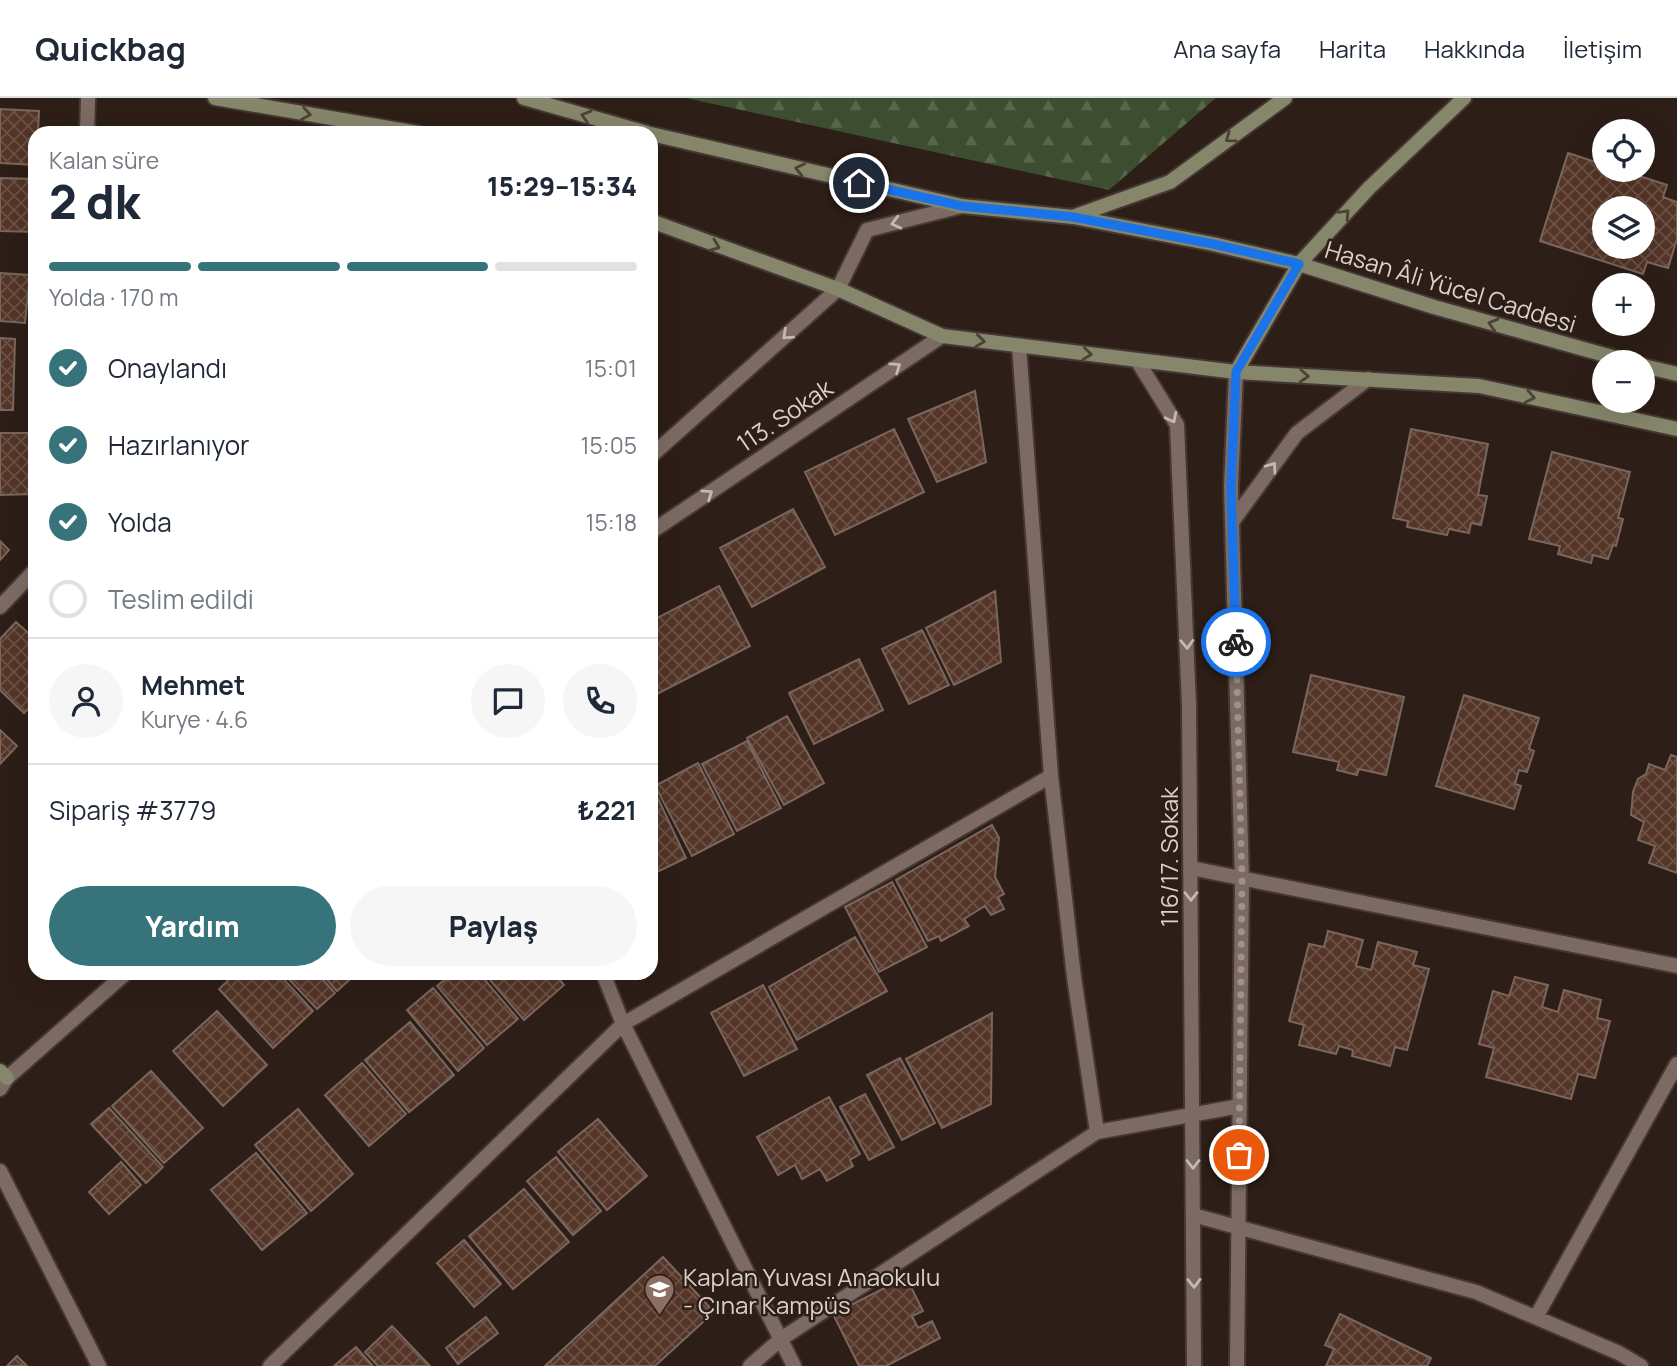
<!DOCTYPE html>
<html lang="tr">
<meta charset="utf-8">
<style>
body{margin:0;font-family:Manrope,sans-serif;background:#f6f6f7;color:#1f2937;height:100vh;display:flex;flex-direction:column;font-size:26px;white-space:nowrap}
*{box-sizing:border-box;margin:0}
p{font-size:23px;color:#747a83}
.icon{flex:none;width:38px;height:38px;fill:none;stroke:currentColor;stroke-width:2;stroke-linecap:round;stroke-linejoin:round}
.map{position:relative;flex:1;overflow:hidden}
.details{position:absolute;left:28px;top:28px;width:630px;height:854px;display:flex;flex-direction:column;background:#fff;border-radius:21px;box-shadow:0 7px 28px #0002}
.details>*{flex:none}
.controls{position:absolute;left:1592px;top:21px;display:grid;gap:14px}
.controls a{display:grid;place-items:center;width:63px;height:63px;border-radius:50%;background:#fff;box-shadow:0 7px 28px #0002;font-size:35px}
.pin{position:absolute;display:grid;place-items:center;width:60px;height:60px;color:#fff;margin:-30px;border:4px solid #fff;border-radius:50%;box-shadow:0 2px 7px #0007}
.courier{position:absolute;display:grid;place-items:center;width:70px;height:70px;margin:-35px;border:5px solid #1a73e8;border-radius:50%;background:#fff;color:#222;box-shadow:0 2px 9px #0007}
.overview em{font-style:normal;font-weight:800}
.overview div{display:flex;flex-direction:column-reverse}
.overview{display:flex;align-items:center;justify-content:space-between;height:119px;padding:0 21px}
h1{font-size:46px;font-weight:800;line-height:52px}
.bar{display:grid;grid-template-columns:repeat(4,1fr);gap:10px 7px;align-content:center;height:84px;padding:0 21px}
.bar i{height:9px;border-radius:5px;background:#e0e1e3}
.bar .current{background:#36737b}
.bar p{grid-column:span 4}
.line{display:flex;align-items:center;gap:18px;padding:0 21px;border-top:2px solid #e0e1e3}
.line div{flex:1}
.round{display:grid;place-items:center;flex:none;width:74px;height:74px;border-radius:37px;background:#f6f6f7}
ol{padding:0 21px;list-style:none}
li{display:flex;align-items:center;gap:21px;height:77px}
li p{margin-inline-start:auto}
li .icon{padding:7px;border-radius:50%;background:#36737b;color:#fff;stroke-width:4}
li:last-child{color:#747a83}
li i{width:38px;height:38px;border:4px solid #e0e1e3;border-radius:50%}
.primary-button{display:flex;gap:14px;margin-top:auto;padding:14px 21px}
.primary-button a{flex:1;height:80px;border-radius:42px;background:#36737b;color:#fff;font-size:28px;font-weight:800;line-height:80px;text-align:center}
.primary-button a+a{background:#f6f6f7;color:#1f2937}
header{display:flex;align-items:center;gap:42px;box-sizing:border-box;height:98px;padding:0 35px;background:#fff;border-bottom:2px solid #e0e1e3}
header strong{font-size:33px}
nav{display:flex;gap:38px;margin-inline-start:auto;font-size:24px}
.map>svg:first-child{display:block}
.forest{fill:url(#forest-firs)}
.building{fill:url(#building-cross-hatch);stroke:#79675f;stroke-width:2;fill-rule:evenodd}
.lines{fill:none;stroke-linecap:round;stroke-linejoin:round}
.street-casing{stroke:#453834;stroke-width:18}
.secondary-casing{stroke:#453834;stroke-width:18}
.street{stroke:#7d6b63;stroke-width:14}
.secondary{stroke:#85866a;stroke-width:14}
.oneway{stroke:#4c4234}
.oneway2{stroke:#c4b8b2}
.done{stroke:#9e928d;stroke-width:7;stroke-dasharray:0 12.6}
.route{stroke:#1a73e8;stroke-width:9}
.labels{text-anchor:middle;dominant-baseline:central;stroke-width:5;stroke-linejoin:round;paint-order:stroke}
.street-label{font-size:24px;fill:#dbd1cc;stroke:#2d1e17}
.poi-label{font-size:24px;fill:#dbd1cc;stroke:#2d1e17;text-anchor:start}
</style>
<header>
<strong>Quickbag</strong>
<nav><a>Ana sayfa</a><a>Harita</a><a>Hakkında</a><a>İletişim</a></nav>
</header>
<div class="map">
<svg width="1677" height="1268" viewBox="0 0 1677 1268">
<defs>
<pattern id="forest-firs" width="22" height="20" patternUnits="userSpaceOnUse" patternTransform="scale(1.75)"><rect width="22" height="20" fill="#3d4d30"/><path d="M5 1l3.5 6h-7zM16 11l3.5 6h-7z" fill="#58664d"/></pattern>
<pattern id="building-cross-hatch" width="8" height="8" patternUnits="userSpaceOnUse" patternTransform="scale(1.75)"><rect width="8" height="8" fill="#543527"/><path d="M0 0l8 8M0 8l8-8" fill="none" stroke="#6c5145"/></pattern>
</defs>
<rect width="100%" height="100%" fill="#2d1e17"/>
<path class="forest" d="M686,0H1216L1109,92Z"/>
<path class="building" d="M0,11L39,13L38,35H35V67L0,65Z
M1568,55L1605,67V72H1621L1667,87L1663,99L1677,104V141L1668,170L1647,164L1643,176L1540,143ZM1605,110H1643V149H1605Z
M0,80L35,81V134L0,133Z
M0,175L30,177L25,225L0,223Z
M0,240L15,241L13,312H0Z
M975,293L986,364L937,384L908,321Z
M894,331L924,394L835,437L805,374Z
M1411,331L1488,346L1478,397L1487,398L1481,427L1471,425L1469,435L1449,431L1447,437L1407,429L1408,423L1393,420Z
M0,335H33L34,396L0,397Z
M1552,354L1630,374L1618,420L1623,421L1616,448L1613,447L1608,461L1593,457L1591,465L1558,456L1560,448L1529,441Z
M793,411L825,469L752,509L720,450Z
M0,443L9,452L0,462Z
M719,488L750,548L651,599V523Z
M995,493L1001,564L954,587L926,530Z
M16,524L35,541V604L24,615L0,592V541Z
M922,532L949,587L909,606L882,551Z
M859,561L883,612L814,646L789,595Z
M1311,577L1404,599L1386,677L1359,671L1357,677L1337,672L1339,664L1293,654Z
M1464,597L1539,620L1529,651L1534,653L1527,674L1519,672L1515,686L1521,688L1514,711L1436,688Z
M787,618L824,685L784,707L747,640Z
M0,632L17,648L0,666Z
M747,643L781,710L737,733L702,666Z
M1671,657L1677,659V775L1649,765L1655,748L1638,742L1644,724L1631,717L1633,694L1638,681L1646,676L1649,666L1665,672Z
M698,665L734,736L692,758L655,688Z
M654,692L686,760L651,777V694Z
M992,727L999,740L995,779L1004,796L998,799L1004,811L991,817L985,808L964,821L969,828L941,843L939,838L928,843L896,782Z
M892,784L927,849L879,874L845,809Z
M1328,833L1363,842L1356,868L1371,872L1378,844L1417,854L1413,867L1429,871L1407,952L1395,949L1390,968L1352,958L1353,952L1339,948L1336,956L1299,947L1304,927L1289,923L1309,846L1324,849Z
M855,839L887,893L797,942L769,889Z
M236,875H278L313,913L273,950L219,891Z
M283,875H317L335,895L317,911Z
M321,875H357L337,893Z
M453,875H479L518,921L487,947L437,888Z
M484,875H554L564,887L524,922Z
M1515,879L1548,887L1542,909L1558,914L1564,892L1601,902L1597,920L1610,923L1595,980L1578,976L1571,1001L1486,979L1494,950L1479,946L1493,893L1509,898Z
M763,887L797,951L744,978L711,915Z
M433,890L484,950L458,973L407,912Z
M217,913L267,967L223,1008L173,953Z
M992,915L991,1006L942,1030L906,961Z
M410,924L454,977L409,1014L365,962Z
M900,960L935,1025L902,1042L867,977Z
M362,965L406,1016L369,1048L325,997Z
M151,973L203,1030L164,1065L112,1008Z
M865,996L894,1049L869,1062L840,1009Z
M829,999L860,1056L850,1062L853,1068L827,1083L820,1071L802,1081L795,1067L778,1077L757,1039Z
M109,1010L163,1069L146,1085L91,1026Z
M298,1011L353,1076L311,1113L255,1047Z
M598,1021L647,1078L607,1112L558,1054Z
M256,1055L307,1115L262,1152L211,1092Z
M556,1059L601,1113L573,1137L527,1083Z
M121,1064L141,1087L109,1116L89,1094Z
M524,1091L569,1144L513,1191L469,1138Z
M464,1142L501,1186L474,1209L437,1165Z
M663,1159L714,1214L655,1268H545Z
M906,1179L923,1213L912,1218L918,1230L932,1223L940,1240L886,1268H859L833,1216Z
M1340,1216L1431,1260L1427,1268H1326L1334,1251L1325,1247Z
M486,1219L498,1235L458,1266L446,1250Z
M392,1228L430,1268H378L365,1254Z
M356,1249L373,1268H334Z
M17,1258L27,1268H7Z"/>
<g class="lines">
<defs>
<path id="street" d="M87,35L88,0
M1137,262L1177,327L1189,607L1194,1268
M1236,274L1231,389L1242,782L1237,1268
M651,358L838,191L867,132L962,108
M1232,424L1297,335L1368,281
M651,434L942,238
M0,509L35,472
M1051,678L1074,879L1097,1034
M1191,770L1677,868
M603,875L623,926L794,1268
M0,991L7,980L126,875
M0,1073L99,1268
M1193,1117L1476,1194L1619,1255L1641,1268
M1536,1219L1677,966
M270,1268L623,926L1051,678L1019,248
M750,1268L781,1241L1097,1034L1240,1008"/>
<path id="secondary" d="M215,0L418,35
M524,0L647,35
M651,36L962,108L1073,119L1213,146L1299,166L1434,209L1630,264
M1075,118L1170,84L1285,0
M651,123L838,191L942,238L1236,274L1479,288L1677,331
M1643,268L1677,276
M1236,274L1299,166L1369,90L1464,0
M0,973L7,980"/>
</defs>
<use href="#street" class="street-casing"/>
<use href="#secondary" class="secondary-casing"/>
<use href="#street" class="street"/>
<use href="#secondary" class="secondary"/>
</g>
<defs><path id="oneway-chevron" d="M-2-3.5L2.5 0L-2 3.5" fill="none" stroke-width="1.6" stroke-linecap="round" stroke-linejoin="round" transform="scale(1.75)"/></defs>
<g class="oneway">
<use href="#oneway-chevron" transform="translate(306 16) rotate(10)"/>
<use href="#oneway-chevron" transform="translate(586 18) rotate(-164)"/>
<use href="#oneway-chevron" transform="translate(1230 40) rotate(144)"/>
<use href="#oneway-chevron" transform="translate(800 71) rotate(-167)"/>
<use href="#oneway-chevron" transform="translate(1345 116) rotate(-47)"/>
<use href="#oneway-chevron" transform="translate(715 148) rotate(21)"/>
<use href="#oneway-chevron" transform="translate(1493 226) rotate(-164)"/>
<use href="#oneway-chevron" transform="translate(980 243) rotate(7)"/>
<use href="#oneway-chevron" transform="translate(1087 256) rotate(7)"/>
<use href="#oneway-chevron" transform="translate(1304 278) rotate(3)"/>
<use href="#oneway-chevron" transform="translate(1530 299) rotate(12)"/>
</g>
<g class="oneway2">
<use href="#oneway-chevron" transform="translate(896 125) rotate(166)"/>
<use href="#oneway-chevron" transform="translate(787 237) rotate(138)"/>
<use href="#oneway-chevron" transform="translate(896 269) rotate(-34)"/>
<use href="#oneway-chevron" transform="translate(1172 320) rotate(63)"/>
<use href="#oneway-chevron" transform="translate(1272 369) rotate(-54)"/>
<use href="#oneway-chevron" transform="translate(708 396) rotate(-34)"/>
<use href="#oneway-chevron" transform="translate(1187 546) rotate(88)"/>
<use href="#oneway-chevron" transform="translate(1191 798) rotate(90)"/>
<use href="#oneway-chevron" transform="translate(1193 1066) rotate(90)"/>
<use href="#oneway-chevron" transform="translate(1194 1185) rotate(89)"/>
</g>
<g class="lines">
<path class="done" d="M1236,544L1242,782L1239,1057"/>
<path class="route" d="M859,85L962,108L1073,119L1213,146L1299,166L1236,274L1231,389L1236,544"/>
</g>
<defs>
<symbol id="school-pin" viewBox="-11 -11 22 30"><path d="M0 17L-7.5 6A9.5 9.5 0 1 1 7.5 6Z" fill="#8d6e63" stroke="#2d1e17"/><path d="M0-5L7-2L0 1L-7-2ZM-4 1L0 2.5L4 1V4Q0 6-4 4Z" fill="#fff"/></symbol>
</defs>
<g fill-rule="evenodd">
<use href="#school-pin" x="642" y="1174" width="35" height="47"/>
</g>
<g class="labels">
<g class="street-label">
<text transform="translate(1451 188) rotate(17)">Hasan Âli Yücel Caddesi</text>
<text transform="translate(784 317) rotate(-34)">113. Sokak</text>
<text transform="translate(1168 759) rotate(-90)">116/17. Sokak</text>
</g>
<g class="poi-label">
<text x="683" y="1178">Kaplan Yuvası Anaokulu<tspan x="683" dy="28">- Çınar Kampüs</tspan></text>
</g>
</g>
</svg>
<div class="controls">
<a><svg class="icon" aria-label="locate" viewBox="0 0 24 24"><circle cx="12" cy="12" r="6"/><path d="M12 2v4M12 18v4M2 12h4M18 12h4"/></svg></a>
<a><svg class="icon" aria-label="layers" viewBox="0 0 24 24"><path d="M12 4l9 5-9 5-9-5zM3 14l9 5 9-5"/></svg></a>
<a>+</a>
<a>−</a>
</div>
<div class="pin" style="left:1239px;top:1057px;background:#ea580c"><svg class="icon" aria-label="bag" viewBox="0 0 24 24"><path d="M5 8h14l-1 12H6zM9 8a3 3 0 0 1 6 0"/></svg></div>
<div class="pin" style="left:859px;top:85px;background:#1f2937"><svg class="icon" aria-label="home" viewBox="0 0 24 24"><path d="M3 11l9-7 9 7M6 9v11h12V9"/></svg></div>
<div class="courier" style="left:1236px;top:544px"><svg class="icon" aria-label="bike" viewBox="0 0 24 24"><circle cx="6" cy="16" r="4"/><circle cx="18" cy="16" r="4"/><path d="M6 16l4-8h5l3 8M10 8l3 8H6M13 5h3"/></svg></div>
<section class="details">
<div class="overview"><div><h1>2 dk</h1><p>Kalan süre</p></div><em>15:29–15:34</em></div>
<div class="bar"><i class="current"></i><i class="current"></i><i class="current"></i><i></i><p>Yolda · 170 m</p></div>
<ol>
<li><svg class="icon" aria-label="check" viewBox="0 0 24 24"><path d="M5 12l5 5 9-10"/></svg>Onaylandı<p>15:01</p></li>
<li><svg class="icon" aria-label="check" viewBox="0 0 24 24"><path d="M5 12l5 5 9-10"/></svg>Hazırlanıyor<p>15:05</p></li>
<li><svg class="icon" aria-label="check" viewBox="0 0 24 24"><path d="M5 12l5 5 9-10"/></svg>Yolda<p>15:18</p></li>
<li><i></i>Teslim edildi</li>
</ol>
<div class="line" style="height:126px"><a class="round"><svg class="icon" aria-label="person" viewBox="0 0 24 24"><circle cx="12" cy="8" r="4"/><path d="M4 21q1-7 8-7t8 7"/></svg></a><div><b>Mehmet</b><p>Kurye · 4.6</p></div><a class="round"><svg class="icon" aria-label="chat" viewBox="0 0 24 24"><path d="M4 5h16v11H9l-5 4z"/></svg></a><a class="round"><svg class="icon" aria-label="phone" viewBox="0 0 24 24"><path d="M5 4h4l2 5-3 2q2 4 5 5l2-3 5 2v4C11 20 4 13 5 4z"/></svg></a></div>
<div class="line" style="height:91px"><div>Sipariş #3779</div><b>₺221</b></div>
<div class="primary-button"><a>Yardım</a><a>Paylaş</a></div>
</section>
</div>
